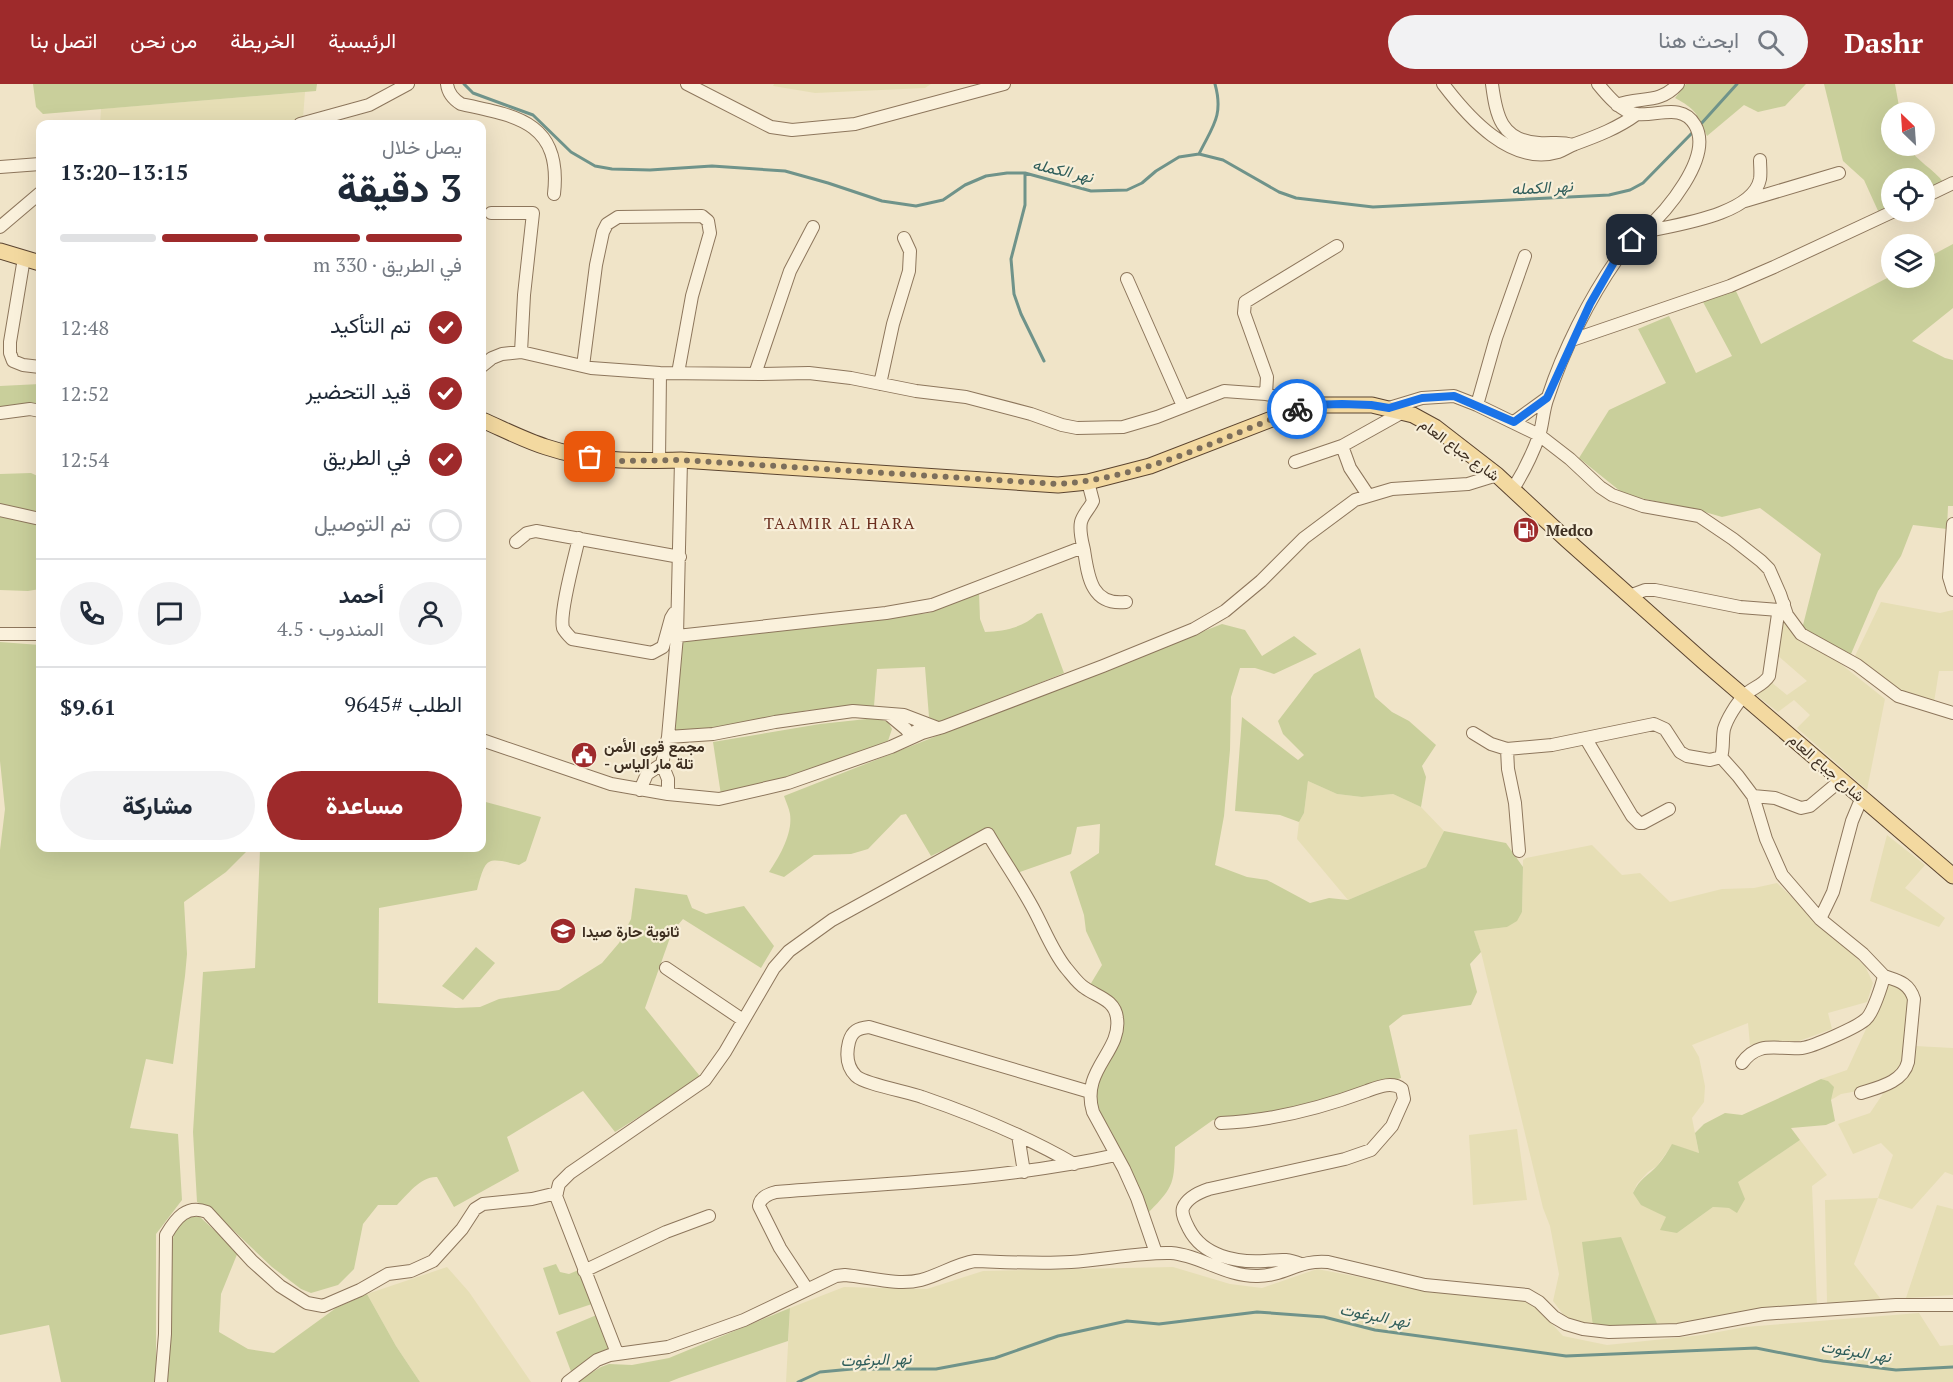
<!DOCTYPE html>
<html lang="ar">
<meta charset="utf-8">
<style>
body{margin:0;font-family:"PT Serif",Vazirmatn,serif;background:#f2f2f3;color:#1f2937;direction:rtl;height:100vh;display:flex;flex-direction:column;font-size:22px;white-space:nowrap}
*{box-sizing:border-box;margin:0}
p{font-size:20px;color:#747a83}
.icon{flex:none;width:33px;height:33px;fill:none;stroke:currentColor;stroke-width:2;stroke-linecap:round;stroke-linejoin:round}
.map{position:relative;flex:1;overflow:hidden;direction:ltr}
.drawer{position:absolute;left:36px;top:36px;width:450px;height:732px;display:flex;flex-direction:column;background:#fff;border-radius:12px;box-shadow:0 6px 24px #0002;direction:rtl}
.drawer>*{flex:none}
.needle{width:39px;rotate:335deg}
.tools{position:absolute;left:1881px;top:18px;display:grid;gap:12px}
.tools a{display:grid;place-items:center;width:54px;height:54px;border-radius:50%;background:#fff;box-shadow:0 6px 24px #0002;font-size:30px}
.pin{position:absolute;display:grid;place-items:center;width:51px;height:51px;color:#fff;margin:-26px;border-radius:12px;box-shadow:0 3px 9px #0006}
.courier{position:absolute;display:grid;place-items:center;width:60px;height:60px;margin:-30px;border:4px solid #1a73e8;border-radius:50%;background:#fff;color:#222;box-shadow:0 2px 8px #0007}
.overview em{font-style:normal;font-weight:800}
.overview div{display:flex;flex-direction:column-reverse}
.overview{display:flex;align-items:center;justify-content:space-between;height:102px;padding:0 24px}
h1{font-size:39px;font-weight:800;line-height:45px}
.bar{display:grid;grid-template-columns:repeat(4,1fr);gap:9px 6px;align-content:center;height:72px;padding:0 24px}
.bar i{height:8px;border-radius:4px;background:#e0e1e3}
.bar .selected{background:#9e2a2b}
.bar p{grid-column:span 4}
.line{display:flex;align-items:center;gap:15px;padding:0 24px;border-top:2px solid #e0e1e3}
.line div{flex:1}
.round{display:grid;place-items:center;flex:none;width:63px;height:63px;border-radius:32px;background:#f2f2f3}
ol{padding:0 24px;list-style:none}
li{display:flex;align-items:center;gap:18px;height:66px}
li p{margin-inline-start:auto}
li .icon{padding:6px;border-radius:50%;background:#9e2a2b;color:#fff;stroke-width:4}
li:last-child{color:#747a83}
li i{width:33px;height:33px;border:3px solid #e0e1e3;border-radius:50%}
.button{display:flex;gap:12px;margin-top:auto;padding:12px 24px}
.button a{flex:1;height:69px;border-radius:36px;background:#9e2a2b;color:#fff;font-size:24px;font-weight:800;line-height:69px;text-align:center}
.button a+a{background:#f2f2f3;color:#1f2937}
header{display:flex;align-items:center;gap:36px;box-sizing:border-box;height:84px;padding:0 30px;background:#9e2a2b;color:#fff}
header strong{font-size:28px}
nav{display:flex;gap:33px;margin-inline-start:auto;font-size:21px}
.search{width:420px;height:54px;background:#f2f2f3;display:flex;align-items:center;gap:15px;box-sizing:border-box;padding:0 21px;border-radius:33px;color:#747a83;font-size:22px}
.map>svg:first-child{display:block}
.farmland{fill:#e6deb5}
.green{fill:#c9cf9b}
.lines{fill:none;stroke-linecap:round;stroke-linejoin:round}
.stream{stroke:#6f938a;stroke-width:3}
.minor-casing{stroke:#8d765c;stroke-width:14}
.major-casing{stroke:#5b4430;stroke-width:17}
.minor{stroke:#faf1dc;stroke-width:12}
.major{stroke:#f3d9a0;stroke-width:15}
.done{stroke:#7c6e5b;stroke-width:6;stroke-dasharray:0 10.8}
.route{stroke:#1a73e8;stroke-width:8}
.labels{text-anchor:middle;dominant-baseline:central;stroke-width:4.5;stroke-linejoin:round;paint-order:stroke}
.street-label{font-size:15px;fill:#3d2e20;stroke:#f7eed8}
.poi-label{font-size:15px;font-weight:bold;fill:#3d2e20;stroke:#f7eed8;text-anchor:start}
.water-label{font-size:16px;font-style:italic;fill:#2f5d5a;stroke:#f7eed8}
.neighbourhood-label{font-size:16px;letter-spacing:1.5px;fill:#6b2e1e;stroke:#f7eed8}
</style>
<header>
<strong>Dashr</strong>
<div class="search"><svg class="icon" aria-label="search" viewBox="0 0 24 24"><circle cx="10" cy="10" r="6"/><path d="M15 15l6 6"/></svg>ابحث هنا</div>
<nav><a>الرئيسية</a><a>الخريطة</a><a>من نحن</a><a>اتصل بنا</a></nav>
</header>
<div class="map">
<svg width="1953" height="1298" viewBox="0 0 1953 1298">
<rect width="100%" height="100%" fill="#f0e4c8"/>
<path class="farmland" d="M774,0H931L925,4L815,9L773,2Z
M305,8L303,34L282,40H100L101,25Z
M1881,518L1940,529L1953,526V587H1939L1934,618L1900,608L1855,572Z
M1783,534L1795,553L1832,573L1885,615L1867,706L1797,644L1810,631L1794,616L1778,628L1756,611L1771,598L1787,611L1807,597L1776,570Z
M1308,697L1337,710L1362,713L1393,710L1421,723L1444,747L1426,783L1348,816L1297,755L1299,738L1304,729Z
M1887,751L1925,781L1905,804L1945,834L1939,843L1870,817Z
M1592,761L1622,791L1640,789L1670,818L1722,805L1754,804L1777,799L1865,882L1873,899L1867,918L1828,929L1832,945L1799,957L1750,961L1748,939L1692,961L1699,973L1705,1002L1704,1018L1692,1034L1699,1069L1672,1061L1657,1082L1648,1088L1637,1100L1633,1109L1655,1127L1666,1133L1677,1149L1713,1123L1729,1124L1737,1098L1800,1056L1827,1091L1812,1102L1817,1222L1755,1228L1658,1242H1593L1574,1239L1565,1233L1553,1217L1559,1190L1550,1142L1543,1124L1481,868L1474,847L1507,843L1522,828L1523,776L1526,774Z
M1893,900L1905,905L1909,916L1903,978L1897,990L1869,1005L1841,1010L1831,1016L1828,997L1821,995L1847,986L1886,902Z
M1915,962L1953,964V1091L1945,1088L1912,1125L1878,1114L1854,1180L1883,1218L1827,1219L1825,1116L1878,1114L1893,1071L1881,1059L1853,1070L1838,1040L1870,1029Z
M1517,1045L1527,1116L1473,1121L1469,1051Z
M1937,1121L1953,1125V1211L1906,1214Z
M447,1183L469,1208L531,1298H420L396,1262L367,1210Z
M1173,1183L1230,1200L1262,1204L1317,1185L1411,1203L1525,1216L1534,1220L1563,1252L1607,1261L1702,1251L1745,1243L1919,1229L1940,1262L1953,1261V1298H786L790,1224L844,1203L927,1205L983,1187Z"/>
<path class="green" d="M33,0H317L316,7L43,30L36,23Z
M1686,0H1806L1785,22L1758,28L1744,21L1707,52C1698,31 1696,25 1675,14Z
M1824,0H1895L1900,28H1892V62H1908C1916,77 1934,85 1944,99L1925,108L1924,94H1892L1891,123L1879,129L1864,96L1843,77Z
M1953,160V224L1912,257L1945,274L1953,276V422H1948L1947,445L1913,441L1901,472L1878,507L1851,570L1802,545L1821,470L1760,424L1722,433L1698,426L1625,411L1579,374L1609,326L1666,299L1638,245L1669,232L1696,289L1732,272L1703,218L1735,205L1761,260L1891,192L1892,194H1924L1925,175Z
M40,300V324L0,327V302Z
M31,389L40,393V505L28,507L0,506V390Z
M979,509L980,535L985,548C1004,547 1023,544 1037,530L1042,529L1064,589L941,639L929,633L925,583L877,585L874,622L809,626L709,646L679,648L674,645L681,556L929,529Z
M1222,540L1245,546L1262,572L1294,552L1317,570L1274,590L1255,584H1240L1231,613L1230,666L1224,732L1215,781L1247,793L1267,796L1310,819L1329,814L1348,816L1426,783L1444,747L1506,759L1523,783L1522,828L1517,837L1507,843L1474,847L1481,868L1470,880L1477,908L1471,921L1403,931L1389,942L1401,994L1333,1014L1283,1026L1213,1036L1175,1063C1174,1098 1175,1102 1149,1128L1110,1045L1096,1023L1094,1011L1102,985L1122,951L1118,922L1090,901L1102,881L1086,847L1084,831L1070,788L1099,769L1100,740L1077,743L1071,770L1017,789L991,744L931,772L906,730L901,731L868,765L851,770L814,771L784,793L769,788C779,773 793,750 790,730C789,724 786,718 784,712Z
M0,558L40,561V764H482V717L541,733L526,777L519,781C486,773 486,773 477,806L379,824L378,919L456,924L480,923L499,915L559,906L602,879L619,859L631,835L635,804L687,811L692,824L706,830L744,822L774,862L761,884L683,835L672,848L645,924L699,991L697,996L615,1048L583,1007L507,1053L519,1087L454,1123L437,1093C421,1092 407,1111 397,1121H378L363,1140L354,1185L338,1201L311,1209L301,1205L272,1183L212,1126L197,1118L193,1048L203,888L255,884L260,766L250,764L226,788L184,818L187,870L185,892L173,980L146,975L130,1044L178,1050L182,1116L156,1150V1298H61L49,1241L0,1251V766L5,725L0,677Z
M1360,564L1375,613L1392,628L1409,637L1436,661L1422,682L1426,693L1421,723L1393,710L1362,713L1337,710L1308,697L1304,729L1299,738L1280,731L1235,727L1242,633L1298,676L1304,671L1283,650L1278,637L1314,590Z
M876,634L888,638L892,645L887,660L831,682L721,711L713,658L820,640Z
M476,863L495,879L463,916L442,902Z
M1821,995L1828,997L1834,1003L1831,1016L1835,1037L1826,1041L1791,1044L1800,1056L1738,1098L1745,1115L1737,1129L1729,1124L1713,1123L1677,1149L1660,1146L1666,1133L1641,1121L1633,1109C1640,1094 1648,1092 1658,1081C1663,1075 1668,1067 1672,1060L1699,1069L1695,1049L1704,1040L1725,1029L1742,1031Z
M191,1133H200L238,1168L221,1210L219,1248L248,1265L274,1269L336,1224L367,1210L396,1262L420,1298H167L172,1215V1159L175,1146L181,1139Z
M1621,1153L1658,1242H1593L1582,1158Z
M556,1180L560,1188L569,1190L581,1185L595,1219L559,1231L543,1184Z
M790,1224L788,1257L679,1294L669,1298H576L601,1283L609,1280L632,1281L669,1274Z
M599,1230L611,1264L572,1290L556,1248Z"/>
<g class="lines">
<path class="stream" d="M464,0L473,9L533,31L571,68L595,82L612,85L650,86L712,82L785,87L828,99L882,117L916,122L943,116L965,101L986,92L1007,89H1025L1091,107L1127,106L1142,99L1156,87L1179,73L1199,70L1223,76L1279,108L1296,114L1373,123L1609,111L1630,106L1643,99L1693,48
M1700,41L1737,0
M1199,70C1212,43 1224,32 1215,0
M1025,89V121L1011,175L1014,210L1021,230L1044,277
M798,1298L820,1288L852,1285H936L995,1274L1058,1252L1127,1237L1159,1240L1257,1228L1324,1233L1375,1246L1566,1272L1756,1264L1823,1277L1896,1286L1953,1283"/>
<defs>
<path id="minor" d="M447,0C448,9 453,15 461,20C518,32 562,39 554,110
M687,0L771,43L792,46L855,40L1004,0
M1443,0C1468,33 1511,82 1558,68C1564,66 1569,62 1575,60C1597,52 1618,44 1637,30
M1492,0C1496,31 1501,57 1539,59C1551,60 1561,57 1572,61
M1617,21C1640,12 1659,21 1678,0
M300,40L369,21L408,0
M0,83L40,80
M1924,113L1953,99
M1745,117L1839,89
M491,129H533L524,211L521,268
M0,143L40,109
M1644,148C1674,141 1753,131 1760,95C1761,89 1760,82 1760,76
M24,174L10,258V269L13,277L23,281L40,283
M1127,195L1183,322
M1572,256L1730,202L1774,183L1892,128
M482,282L492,274L502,270L521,268L591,284L660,289L761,290L809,289L851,294L916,307L966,313L1031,330L1062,341L1077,344L1123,343L1157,333L1224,307L1266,310L1299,316L1308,321
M583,282L596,181L603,148L607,140L618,133L702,132L708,137L710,149L692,212L678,289
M755,290L790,187L813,143
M880,300L893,240L909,187L910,167L904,154
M1266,310L1267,293L1244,229L1245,218L1337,162
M1477,321L1496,254L1525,172
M1389,324L1422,314L1454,312L1477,321L1539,351L1570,375L1600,403L1612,411L1643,422L1699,432L1733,455L1761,477L1769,485L1780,510L1787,531L1801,550L1857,581L1898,612L1953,629
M0,329L30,325L40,327
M1514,338L1547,314
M659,377L660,289
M1295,378L1342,362
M1088,398L1093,417C1090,424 1083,430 1081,438C1079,447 1082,457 1084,466C1088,492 1091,522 1126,518
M1513,405C1523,389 1532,371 1539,352C1543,340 1543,325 1548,313C1563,267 1589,215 1617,175C1624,164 1633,157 1642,149C1665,129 1714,73 1695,41C1682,18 1656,33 1636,30C1621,28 1607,11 1598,0
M1368,411L1350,384L1342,362L1403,328
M0,426L40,435
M1953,440L1949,493L1953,506
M579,454C575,472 559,529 563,544C565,548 568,551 572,555L652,569L663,563L671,534L674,529
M516,458L527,449L536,447L680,473
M1629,512L1645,506H1655L1740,523L1779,526
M0,550H40
M677,552L886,529L932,521L1083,463
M888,630L906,645L912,653L916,647
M1473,649L1491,660L1507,665L1518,664L1552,661L1654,640L1665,645L1680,668L1687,672L1710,676L1721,673C1724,664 1722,655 1724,645C1727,635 1736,620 1744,612C1751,604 1763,602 1769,592L1778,530L1784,520
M668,653L713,650L775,638L853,627L904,631L938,644
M1586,655L1632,732L1639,739H1643L1669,725
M482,656L611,700L668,710L719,715L788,699L891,663L922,649L943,643L1103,582L1194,545L1225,527L1261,497L1304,454L1355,416L1392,405L1468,400L1497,391
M1507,665L1508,685L1515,719L1519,767
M1721,673L1738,692L1753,712L1766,755L1782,791L1820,835L1863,870L1884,892C1882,901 1873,929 1866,935C1858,943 1812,963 1802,964C1776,966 1759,956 1742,979
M640,706L647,690L662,680
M668,710V695L662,680L668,653L677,552L681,376
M1753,712L1775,714L1801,724L1810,722L1841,696
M1820,835L1833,808L1852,737L1862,713
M666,884L743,936
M1861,1009C1880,1003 1903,998 1908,978L1914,915C1909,899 1899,897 1884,892
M1221,1039C1271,1037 1321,1024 1367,1007C1378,1003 1392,997 1402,1005L1404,1015L1392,1042L1371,1066L1345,1075L1209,1105C1200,1108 1187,1114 1183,1124C1181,1130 1186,1139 1189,1145C1203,1172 1236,1179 1265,1177C1281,1176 1285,1174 1301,1180
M1018,1051L1024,1088
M1074,1080C1026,1052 974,1031 922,1013C909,1008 864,1000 856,992C847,983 846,970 849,958C852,947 858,944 869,943L1090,1008
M584,1187L666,1148L709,1132
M807,1205L780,1164L759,1122C760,1113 768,1110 776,1108C890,1099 1004,1096 1116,1071
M617,1269L556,1112L559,1100L570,1089L705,996L725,968L774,884L789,867L832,836L988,750C1003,776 1021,801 1035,828C1045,847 1053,868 1066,884C1072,891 1078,900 1085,904C1098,913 1115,916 1117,934C1122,968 1080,986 1093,1028L1124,1085L1137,1114L1156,1169
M161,1298L165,1250L166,1151C176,1134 187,1120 207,1128L252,1177L280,1202L307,1219L323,1222L360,1206L388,1190L411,1187L433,1177L462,1145L475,1125L483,1120L532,1115L557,1109
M568,1298L597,1276L610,1271L668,1263L705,1250L744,1236L836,1192L845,1191C869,1193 897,1202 921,1196C940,1191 956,1180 975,1177C1007,1178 1039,1180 1071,1178C1104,1176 1138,1168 1171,1169C1200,1171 1226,1193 1258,1192C1284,1192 1300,1175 1328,1178L1425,1201L1527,1211L1539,1218L1554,1233L1566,1240L1583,1245L1609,1248L1678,1246L1763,1230L1896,1221H1953"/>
<path id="major" d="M0,167L40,179
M482,336C503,345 524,356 546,363C590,378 636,377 681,376L1058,401L1088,398L1150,382L1308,321H1372L1413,331L1435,343L1497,391L1567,456L1705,579L1953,792"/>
</defs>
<use href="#minor" class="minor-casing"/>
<use href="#major" class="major-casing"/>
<use href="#minor" class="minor"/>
<use href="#major" class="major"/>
</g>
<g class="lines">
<path class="done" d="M590,373L621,377L681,376L1058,400C1140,395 1220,355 1297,325"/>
<path class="route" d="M1297,325L1308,321L1342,320L1371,321L1389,324L1422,314L1454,312L1514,338L1547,314L1590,220L1617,173L1632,156"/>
</g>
<defs>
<symbol id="fuel-disc" viewBox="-11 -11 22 22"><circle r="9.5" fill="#9e2a2b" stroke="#f7eed8"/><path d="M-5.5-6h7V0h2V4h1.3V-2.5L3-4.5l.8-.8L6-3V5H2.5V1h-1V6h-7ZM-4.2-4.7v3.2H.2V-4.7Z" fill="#fff"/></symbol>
<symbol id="civic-disc" viewBox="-11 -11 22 22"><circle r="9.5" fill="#9e2a2b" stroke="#f7eed8"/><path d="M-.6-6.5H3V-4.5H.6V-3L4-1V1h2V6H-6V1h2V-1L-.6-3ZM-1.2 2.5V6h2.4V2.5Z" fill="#fff"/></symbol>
<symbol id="school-disc" viewBox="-11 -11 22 22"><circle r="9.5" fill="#9e2a2b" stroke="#f7eed8"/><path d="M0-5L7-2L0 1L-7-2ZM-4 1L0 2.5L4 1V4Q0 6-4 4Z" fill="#fff"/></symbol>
</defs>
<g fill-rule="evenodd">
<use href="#fuel-disc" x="1511" y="431" width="30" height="30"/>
<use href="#civic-disc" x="569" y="656" width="30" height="30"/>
<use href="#school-disc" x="548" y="832" width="30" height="30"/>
</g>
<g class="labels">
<g class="street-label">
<text transform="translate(1460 365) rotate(36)">شارع جباع العام</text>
<text transform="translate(1827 683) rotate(41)">شارع جباع العام</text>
</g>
<g class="poi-label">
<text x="1546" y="446">Medco</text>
<text x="604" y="662">مجمع قوى الأمن<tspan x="604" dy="17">- تلة مار الياس</tspan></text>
<text x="582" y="847">ثانوية حارة صيدا</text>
</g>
<g class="water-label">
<text transform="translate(1063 86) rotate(13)">نهر الكمله</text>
<text transform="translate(1542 103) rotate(-3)">نهر الكمله</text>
<text transform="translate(1375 1231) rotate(11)">نهر البرغوت</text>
<text transform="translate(1856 1267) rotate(9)">نهر البرغوت</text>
<text transform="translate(876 1275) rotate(-2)">نهر البرغوت</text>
</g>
<g class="neighbourhood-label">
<text x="840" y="439">TAAMIR AL HARA</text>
</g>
</g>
</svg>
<div class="tools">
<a><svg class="needle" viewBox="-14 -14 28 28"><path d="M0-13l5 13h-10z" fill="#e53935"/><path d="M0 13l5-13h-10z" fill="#747a83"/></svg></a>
<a><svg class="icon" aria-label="locate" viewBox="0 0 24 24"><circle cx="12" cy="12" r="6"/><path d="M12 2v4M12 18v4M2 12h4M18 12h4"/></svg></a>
<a><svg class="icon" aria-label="layers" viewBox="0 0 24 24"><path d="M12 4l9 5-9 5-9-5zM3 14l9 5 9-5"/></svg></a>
</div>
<div class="pin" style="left:590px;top:373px;background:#ea580c"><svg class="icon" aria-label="bag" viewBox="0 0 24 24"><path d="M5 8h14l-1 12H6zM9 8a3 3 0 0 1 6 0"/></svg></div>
<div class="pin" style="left:1632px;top:156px;background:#1f2937"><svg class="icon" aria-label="home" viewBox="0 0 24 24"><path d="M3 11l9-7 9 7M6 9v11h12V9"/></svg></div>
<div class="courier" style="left:1297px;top:325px"><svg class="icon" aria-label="bike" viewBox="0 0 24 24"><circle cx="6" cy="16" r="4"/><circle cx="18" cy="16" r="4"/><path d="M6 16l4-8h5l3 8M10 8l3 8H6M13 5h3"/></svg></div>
<section class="drawer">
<div class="overview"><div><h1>3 دقيقة</h1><p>يصل خلال</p></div><em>13:15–13:20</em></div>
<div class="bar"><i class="selected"></i><i class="selected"></i><i class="selected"></i><i></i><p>في الطريق · 330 m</p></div>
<ol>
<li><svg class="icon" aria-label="check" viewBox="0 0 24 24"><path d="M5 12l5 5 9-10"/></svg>تم التأكيد<p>12:48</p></li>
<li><svg class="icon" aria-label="check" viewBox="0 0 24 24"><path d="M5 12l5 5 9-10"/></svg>قيد التحضير<p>12:52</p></li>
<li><svg class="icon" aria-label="check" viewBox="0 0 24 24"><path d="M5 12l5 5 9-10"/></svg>في الطريق<p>12:54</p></li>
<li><i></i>تم التوصيل</li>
</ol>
<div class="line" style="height:108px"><a class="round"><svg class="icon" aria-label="person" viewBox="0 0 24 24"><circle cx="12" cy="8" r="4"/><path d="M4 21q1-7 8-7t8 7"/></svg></a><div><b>أحمد</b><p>المندوب · 4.5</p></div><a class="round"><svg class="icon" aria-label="chat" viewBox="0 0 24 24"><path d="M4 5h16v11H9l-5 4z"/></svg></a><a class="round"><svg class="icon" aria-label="phone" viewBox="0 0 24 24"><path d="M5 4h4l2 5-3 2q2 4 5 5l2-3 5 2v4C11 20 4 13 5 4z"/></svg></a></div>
<div class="line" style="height:78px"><div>الطلب #9645</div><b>$9.61</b></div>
<div class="button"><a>مساعدة</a><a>مشاركة</a></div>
</section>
</div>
